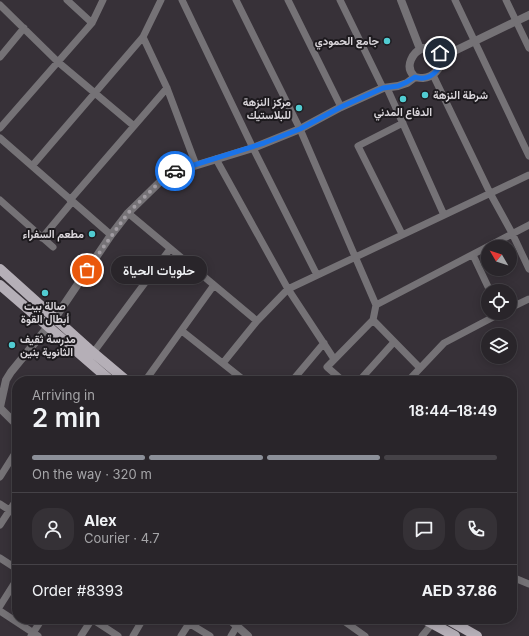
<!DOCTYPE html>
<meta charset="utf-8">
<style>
body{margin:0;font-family:Inter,Vazirmatn,sans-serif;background:#353136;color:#f1f3f6;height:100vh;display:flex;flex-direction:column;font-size:15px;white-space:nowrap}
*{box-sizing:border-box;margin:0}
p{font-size:13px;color:#a5a5a8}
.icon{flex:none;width:22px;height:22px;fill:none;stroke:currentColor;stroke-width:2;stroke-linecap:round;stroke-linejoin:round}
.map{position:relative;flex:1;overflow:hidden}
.panel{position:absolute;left:12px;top:376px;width:505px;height:248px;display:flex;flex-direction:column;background:#29252a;border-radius:16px;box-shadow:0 2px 10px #0003,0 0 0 1px #454247}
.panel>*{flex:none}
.needle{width:26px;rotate:309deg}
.tools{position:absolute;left:481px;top:240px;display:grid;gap:8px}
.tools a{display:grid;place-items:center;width:36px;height:36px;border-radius:50%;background:#29252a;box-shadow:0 2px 10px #0003,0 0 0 1px #454247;font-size:20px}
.pin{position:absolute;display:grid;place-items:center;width:34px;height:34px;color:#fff;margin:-17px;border:2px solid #fff;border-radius:50%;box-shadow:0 1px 4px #0007}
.courier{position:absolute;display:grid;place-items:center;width:40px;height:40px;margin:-20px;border:3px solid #1a73e8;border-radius:50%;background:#fff;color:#222;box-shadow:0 1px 5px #0007}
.bubble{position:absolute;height:28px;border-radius:14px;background:#29252a;box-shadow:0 2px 10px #0003,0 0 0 1px #454247;font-size:13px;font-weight:600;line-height:28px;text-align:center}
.headline em{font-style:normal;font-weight:600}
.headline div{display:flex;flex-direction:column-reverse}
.headline{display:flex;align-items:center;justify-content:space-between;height:68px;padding:0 20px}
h1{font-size:26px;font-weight:600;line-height:30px}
.bar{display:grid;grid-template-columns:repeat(4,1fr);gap:6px 4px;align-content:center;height:48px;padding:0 20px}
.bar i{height:5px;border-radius:3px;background:#454247}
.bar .selected{background:#8c9099}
.bar p{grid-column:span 4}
.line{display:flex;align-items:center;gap:10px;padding:0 20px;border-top:1px solid #454247}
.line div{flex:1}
.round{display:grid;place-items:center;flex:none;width:42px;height:42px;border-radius:16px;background:#353136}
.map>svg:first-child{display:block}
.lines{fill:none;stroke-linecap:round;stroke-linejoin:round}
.minor{stroke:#757276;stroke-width:7}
.tertiary{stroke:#757276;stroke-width:8}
.primary{stroke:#b5afb7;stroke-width:10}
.done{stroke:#a19ca2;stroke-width:4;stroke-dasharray:0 7.2}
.route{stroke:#1a73e8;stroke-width:5}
.poi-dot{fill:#51ccd2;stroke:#1d1a1e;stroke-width:1.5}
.labels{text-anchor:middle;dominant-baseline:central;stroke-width:4;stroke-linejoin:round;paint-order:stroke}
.poi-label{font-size:11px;font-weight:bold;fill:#dad6db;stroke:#1d1a1e;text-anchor:end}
</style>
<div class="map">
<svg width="529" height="636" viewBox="0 0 529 636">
<rect width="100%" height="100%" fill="#373138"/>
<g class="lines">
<path class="minor" d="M67,0L92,23
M182,0L253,148L317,275
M236,0L300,129L376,305L373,320L327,367L343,381
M288,0L341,107
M340,0L383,88
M455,0L529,156
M506,0L529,48
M0,5L58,62L134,126
M143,37L167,88L196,165
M0,57L24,28
M433,75L490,193L512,233L529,269
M387,88L444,215
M0,128L92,23L103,0
M0,138L111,235
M216,159L288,289L334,359
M32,166L143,37L161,0
M0,200L53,247
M70,200L167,88
M128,213L257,321
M402,234L358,146L403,123
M42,238L72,202
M473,255L490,291
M376,305L529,225
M510,308L529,299
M373,320L420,368
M182,331L245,381
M93,353L170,249
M223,363L257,321L288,289L529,175
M145,381L214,285
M292,381L324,343
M359,381L394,342
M408,381L444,343L501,313
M0,477L17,450
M0,504L17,515
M0,525L17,499
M0,558L17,569
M512,577L529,584
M0,606L17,579
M0,611L38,636
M92,619L118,636
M182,619L210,636
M341,619L365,636
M31,636L42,619
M81,636L92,619
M133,636L143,619
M181,636L192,619
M231,636L237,626
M422,636L432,624"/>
<path class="tertiary" d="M401,0L420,49
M423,48L438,51L444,56C441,67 435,77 423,78C420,78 416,78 414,76C404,66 413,52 423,48Z
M444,56L529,15
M0,407L6,380L11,372L55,318L111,235L128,213L168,174L253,148L300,129L341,107L383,88L398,86L407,83L415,77
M0,408L17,425
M229,619L248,636"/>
<path class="primary" d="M0,269L89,349L127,381
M0,285L111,381
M424,619L455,636
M447,619L477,636"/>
</g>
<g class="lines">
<path class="done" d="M87,270L128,213L168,174L175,171"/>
<path class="route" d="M175,171L264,143L300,129L341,107L383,88L398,86L407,82L415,77C430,82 440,70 444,56L440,53"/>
</g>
<g class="poi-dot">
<circle cx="387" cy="41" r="4"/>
<circle cx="425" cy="95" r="4"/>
<circle cx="403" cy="99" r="4"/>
<circle cx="299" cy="108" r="4"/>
<circle cx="92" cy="234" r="4"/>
<circle cx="45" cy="293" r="4"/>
<circle cx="12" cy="345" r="4"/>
</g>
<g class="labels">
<g class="poi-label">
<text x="379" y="41">جامع الحمودي</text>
<text x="433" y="95" text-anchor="start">شرطة النزهة</text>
<text x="291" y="102">مركز النزهة<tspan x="291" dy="13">للبلاستيك</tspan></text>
<text x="403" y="112" text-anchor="middle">الدفاع المدني</text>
<text x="84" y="234">مطعم السفراء</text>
<text x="45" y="306" text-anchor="middle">صالة بيت<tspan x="45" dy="13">أبطال القوة</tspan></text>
<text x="20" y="339" text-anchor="start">مدرسة ثقيف<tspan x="20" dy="13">الثانوية بنين</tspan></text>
</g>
</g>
</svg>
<div class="tools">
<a><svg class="needle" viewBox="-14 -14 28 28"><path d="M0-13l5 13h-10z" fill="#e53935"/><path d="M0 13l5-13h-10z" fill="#a5a5a8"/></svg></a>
<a><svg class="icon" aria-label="locate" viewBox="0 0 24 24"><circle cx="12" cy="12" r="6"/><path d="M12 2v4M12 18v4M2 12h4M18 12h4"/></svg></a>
<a><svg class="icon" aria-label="layers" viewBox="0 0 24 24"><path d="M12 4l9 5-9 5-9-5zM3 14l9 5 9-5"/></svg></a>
</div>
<div class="pin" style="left:87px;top:270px;background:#ea580c"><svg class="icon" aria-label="bag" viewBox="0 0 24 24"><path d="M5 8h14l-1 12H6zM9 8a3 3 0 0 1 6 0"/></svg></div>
<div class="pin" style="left:440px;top:53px;background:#1f2937"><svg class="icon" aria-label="home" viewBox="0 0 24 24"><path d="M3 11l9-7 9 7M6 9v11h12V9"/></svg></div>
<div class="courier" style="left:175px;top:171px"><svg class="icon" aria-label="car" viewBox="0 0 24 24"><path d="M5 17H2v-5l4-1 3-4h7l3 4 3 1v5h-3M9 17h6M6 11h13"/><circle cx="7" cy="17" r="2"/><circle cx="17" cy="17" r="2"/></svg></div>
<div class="bubble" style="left:111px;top:256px;width:96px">حلويات الحياة</div>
<section class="panel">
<div class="headline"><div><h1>2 min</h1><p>Arriving in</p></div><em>18:44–18:49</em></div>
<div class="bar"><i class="selected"></i><i class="selected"></i><i class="selected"></i><i></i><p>On the way · 320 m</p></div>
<div class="line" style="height:72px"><a class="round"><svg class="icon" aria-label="person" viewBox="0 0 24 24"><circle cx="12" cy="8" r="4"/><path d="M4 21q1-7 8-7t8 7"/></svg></a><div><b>Alex</b><p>Courier · 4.7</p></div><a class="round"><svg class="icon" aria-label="chat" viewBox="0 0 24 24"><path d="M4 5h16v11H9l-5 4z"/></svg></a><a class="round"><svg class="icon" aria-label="phone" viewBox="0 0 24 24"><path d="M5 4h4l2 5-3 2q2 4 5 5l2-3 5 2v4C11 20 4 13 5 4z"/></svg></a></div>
<div class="line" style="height:52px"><div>Order #8393</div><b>AED 37.86</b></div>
</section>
</div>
